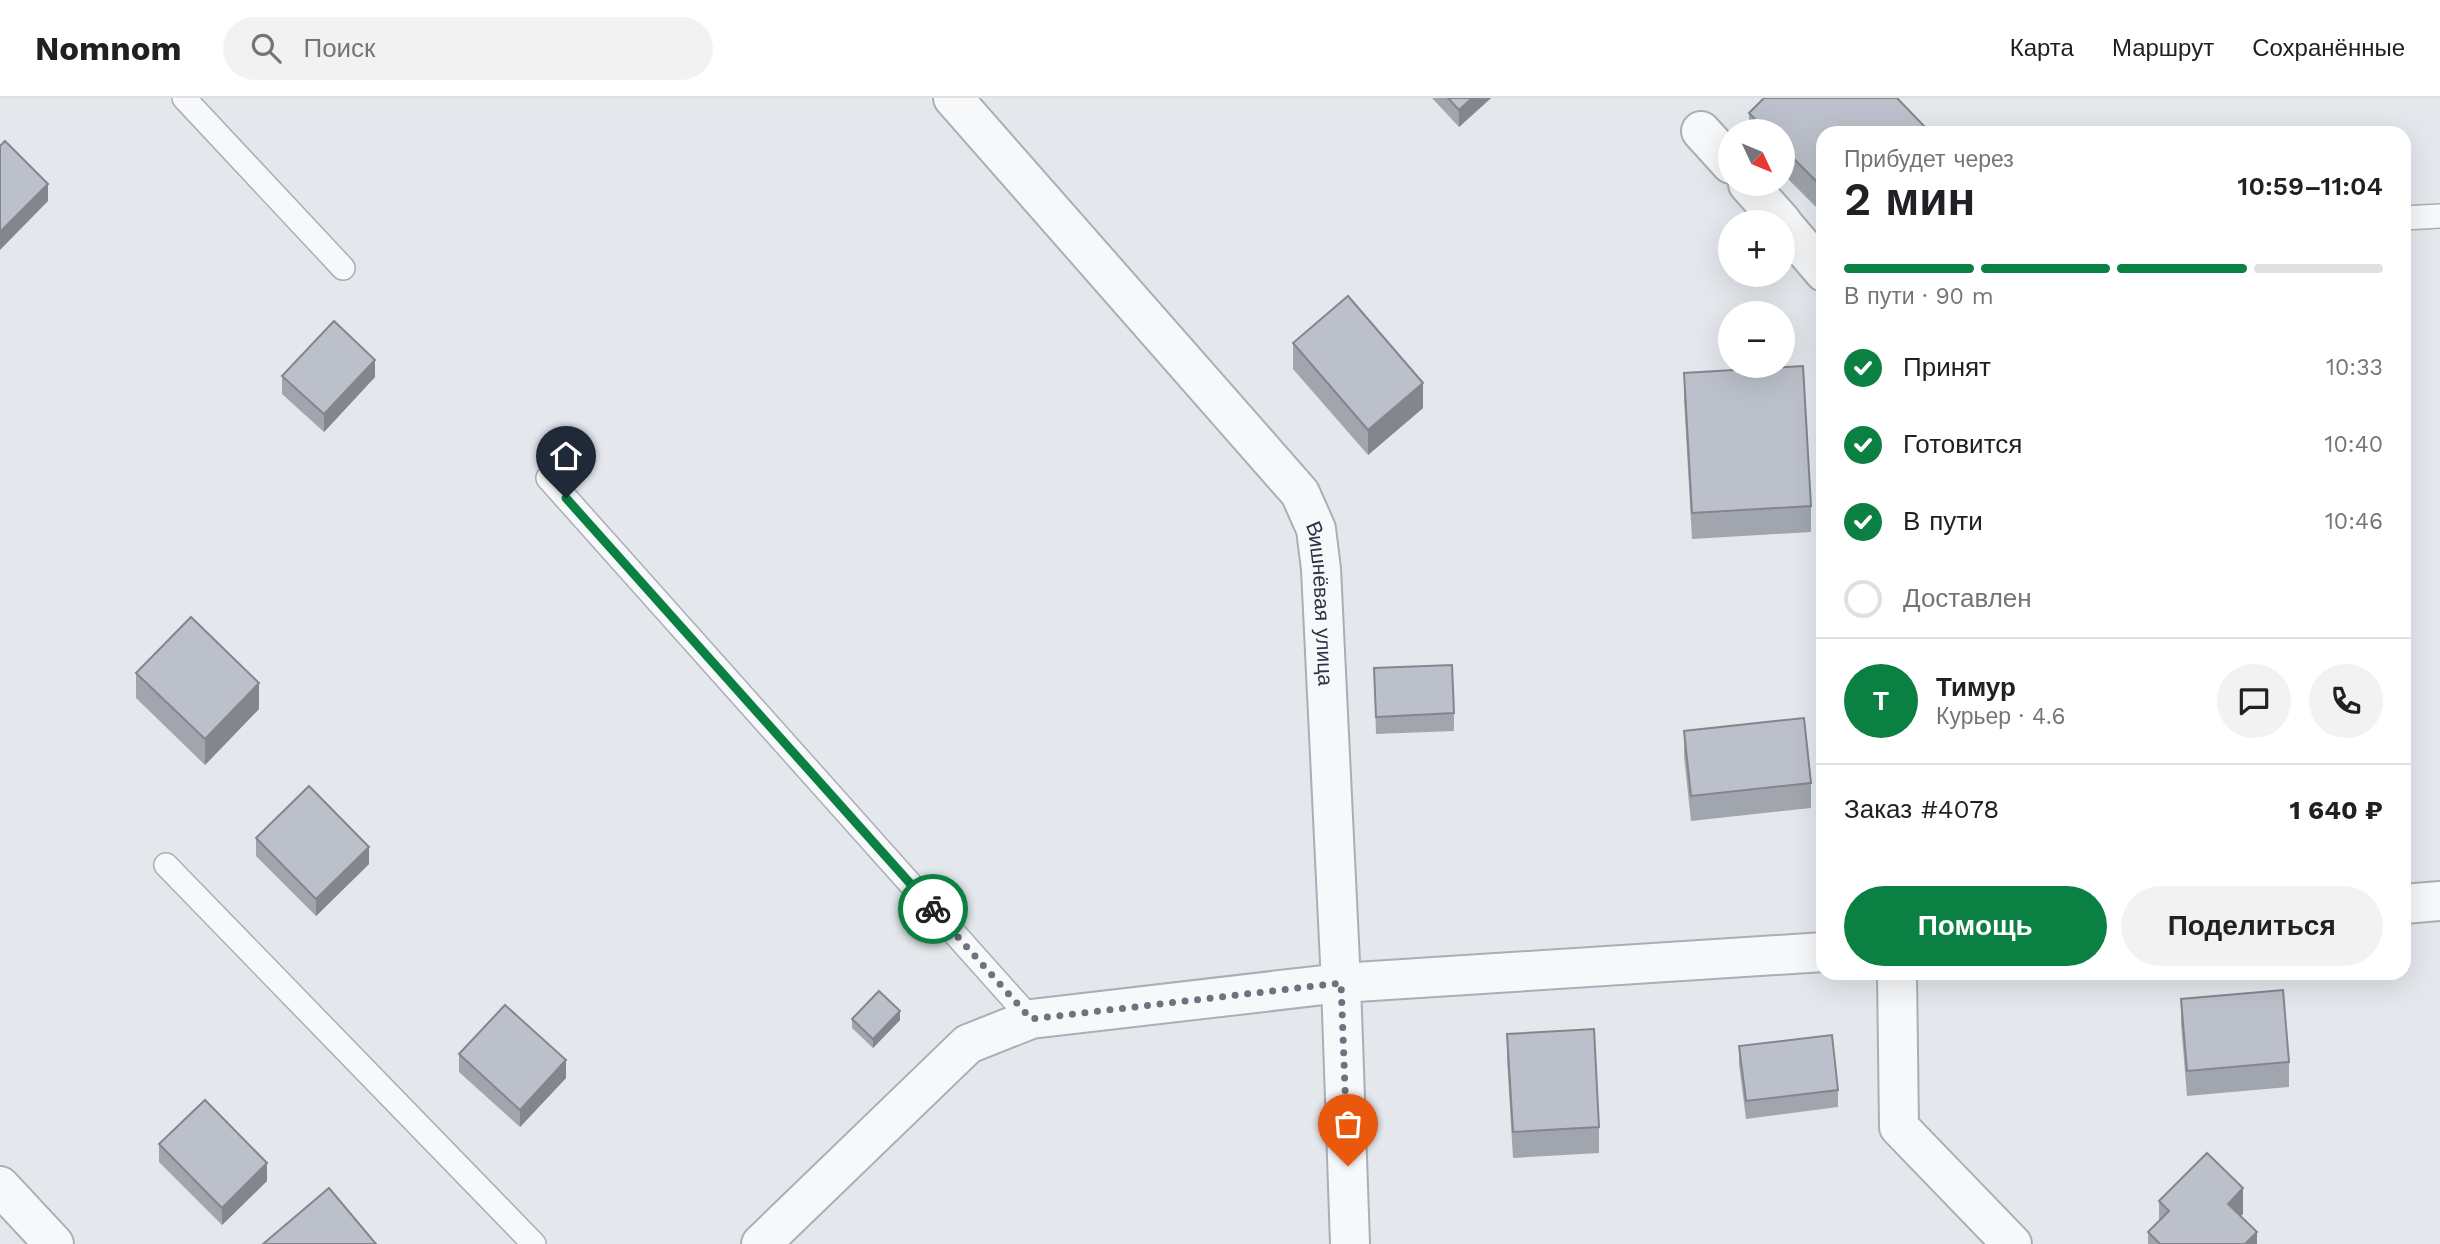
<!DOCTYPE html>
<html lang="ru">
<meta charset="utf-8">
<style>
body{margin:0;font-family:"Work Sans",sans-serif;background:#f2f2f2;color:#202124;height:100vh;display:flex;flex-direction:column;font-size:26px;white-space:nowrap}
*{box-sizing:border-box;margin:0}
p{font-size:23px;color:#757577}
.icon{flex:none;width:38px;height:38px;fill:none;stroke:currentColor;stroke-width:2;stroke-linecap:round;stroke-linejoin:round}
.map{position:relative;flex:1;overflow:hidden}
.side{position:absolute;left:1816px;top:28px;width:595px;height:854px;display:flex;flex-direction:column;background:#fff;border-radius:21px;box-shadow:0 7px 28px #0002}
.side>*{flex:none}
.needle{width:46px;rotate:134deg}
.fabs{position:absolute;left:1718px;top:21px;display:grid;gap:14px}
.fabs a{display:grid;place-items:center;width:77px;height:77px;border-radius:50%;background:#fff;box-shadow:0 7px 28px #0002;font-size:35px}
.pin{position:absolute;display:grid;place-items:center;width:60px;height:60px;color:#fff;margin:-72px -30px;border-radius:50% 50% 50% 0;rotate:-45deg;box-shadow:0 0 7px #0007}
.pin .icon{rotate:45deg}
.courier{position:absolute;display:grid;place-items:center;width:70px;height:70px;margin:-35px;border:5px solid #0b8043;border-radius:50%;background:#fff;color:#222;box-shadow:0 2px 9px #0007}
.summary em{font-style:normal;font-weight:600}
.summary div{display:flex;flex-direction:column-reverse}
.summary{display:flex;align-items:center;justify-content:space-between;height:119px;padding:0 28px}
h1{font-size:46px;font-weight:600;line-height:52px}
.bar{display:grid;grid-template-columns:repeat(4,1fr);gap:10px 7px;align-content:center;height:84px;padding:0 28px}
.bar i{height:9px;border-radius:5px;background:#e0e0e0}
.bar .on{background:#0b8043}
.bar p{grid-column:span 4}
.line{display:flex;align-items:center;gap:18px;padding:0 28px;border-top:2px solid #e0e0e0}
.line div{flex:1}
.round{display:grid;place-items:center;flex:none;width:74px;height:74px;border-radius:37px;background:#f2f2f2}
ol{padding:0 28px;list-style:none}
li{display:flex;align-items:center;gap:21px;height:77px}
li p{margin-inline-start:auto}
li .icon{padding:7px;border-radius:50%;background:#0b8043;color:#fff;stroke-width:4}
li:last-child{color:#757577}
li i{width:38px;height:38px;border:4px solid #e0e0e0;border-radius:50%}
.cta{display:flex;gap:14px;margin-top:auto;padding:14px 28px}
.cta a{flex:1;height:80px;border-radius:42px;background:#0b8043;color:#fff;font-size:28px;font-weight:600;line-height:80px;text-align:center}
.cta a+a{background:#f2f2f2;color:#202124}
header{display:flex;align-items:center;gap:42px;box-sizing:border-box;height:98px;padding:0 35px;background:#fff;border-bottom:2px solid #e0e0e0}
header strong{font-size:33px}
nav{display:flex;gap:38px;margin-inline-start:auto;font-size:24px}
.search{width:490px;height:63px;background:#f2f2f2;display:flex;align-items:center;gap:18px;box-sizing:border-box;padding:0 24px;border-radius:38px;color:#757577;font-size:26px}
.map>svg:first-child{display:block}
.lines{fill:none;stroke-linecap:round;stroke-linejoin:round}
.service-casing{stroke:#a9aeb7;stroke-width:26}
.minor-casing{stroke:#a9aeb7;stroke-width:42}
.service{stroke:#f7f8fa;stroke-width:23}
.minor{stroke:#f7f8fa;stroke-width:38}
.wall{fill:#a1a5ae}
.shaded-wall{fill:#83868d}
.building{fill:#bbc0ca;stroke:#83868d;stroke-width:2}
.done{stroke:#6c737f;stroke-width:7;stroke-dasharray:0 12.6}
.route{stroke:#0b8043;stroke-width:9}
.labels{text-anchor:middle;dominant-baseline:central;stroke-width:7;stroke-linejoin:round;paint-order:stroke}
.street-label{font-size:21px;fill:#2b3445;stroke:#f4f6f9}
</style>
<header>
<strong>Nomnom</strong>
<div class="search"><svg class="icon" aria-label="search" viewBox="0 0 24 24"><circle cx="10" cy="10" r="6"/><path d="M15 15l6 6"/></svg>Поиск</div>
<nav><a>Карта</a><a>Маршрут</a><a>Сохранённые</a></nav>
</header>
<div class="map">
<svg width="2440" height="1146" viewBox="0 0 2440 1146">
<rect width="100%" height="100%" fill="#e4e7ec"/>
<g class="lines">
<defs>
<path id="service" d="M184,0L343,170
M2404,120L2440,118
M548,380L1031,921
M166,767L534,1146"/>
<g id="minor">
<path id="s1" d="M953,0L1300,395L1316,431L1321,471L1341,885L1350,1146"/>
<path d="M1701,33L1731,66"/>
<path d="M1748,86L1782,124"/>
<path d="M1783,126L1824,174"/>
<path d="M2404,806L2440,803"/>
<path d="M1897,875L1899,1029L2012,1146"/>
<path d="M0,1088L54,1146"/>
<path d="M761,1146L968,946L1031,921L1341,885L1824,854"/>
</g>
</defs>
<use href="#service" class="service-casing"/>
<use href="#minor" class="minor-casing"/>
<use href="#service" class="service"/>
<use href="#minor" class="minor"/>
</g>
<path class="wall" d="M1432,0H1491L1459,29Z
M1749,15L1924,35H1824V117L1783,76V33H1749Z
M1293,245L1423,310L1368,357L1293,271Z
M1684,275L1811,408V434L1692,441L1684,301Z
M282,278L375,279L324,334L282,296Z
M1374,570L1454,615V633L1376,636Z
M136,575L259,611L205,667L136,600Z
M1684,633L1811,685V710L1691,723L1684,658Z
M256,740L369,766L316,818L256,758Z
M2181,901L2289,964V989L2187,998L2181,926Z
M852,921L900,922L873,950L852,930Z
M1507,936L1599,1029V1055L1513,1060L1507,961Z
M1739,948L1838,992V1009L1746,1021L1739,966Z
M459,956L566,980L520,1029L459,974Z
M159,1046L267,1083L222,1127L159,1064Z
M2159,1103L2243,1116L2240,1118L2257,1146H2148V1134L2159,1123Z"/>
<path class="shaded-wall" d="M1472,0H1491L1459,29V12Z
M1924,28V35H1917Z
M48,86V103L0,152V134Z
M375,262V279L324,334V316Z
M1423,285V310L1368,357V332Z
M259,585V611L205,667V641Z
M369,749V766L316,818V801Z
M900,913V922L873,950V941Z
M566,962V980L520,1029V1012Z
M267,1065V1083L222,1127V1110Z
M2243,1090V1116L2228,1131V1106Z
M2257,1134V1146H2245Z"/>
<path class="building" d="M1448,0H1472L1459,12Z
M1764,0H1897L1924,28L1917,35H1824V91L1783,50V33H1767L1749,15Z
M5,43L48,86L0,134V48Z
M1348,198L1423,285L1368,332L1293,245Z
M334,223L375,262L324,316L282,278Z
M1803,268L1811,408L1692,415L1684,275Z
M191,519L259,585L205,641L136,575Z
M1452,567L1454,615L1376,619L1374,570Z
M1804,620L1811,685L1691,698L1684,633Z
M309,688L369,749L316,801L256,740Z
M2283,892L2289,964L2187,973L2181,901Z
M879,893L900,913L873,941L852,921Z
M505,907L566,962L520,1012L459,956Z
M1594,931L1599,1029L1513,1034L1507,936Z
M1832,937L1838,992L1746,1003L1739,948Z
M205,1002L267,1065L222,1110L159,1046Z
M2207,1055L2243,1090L2228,1106L2257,1134L2245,1146H2160L2148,1134L2169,1113L2159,1103Z
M329,1090L376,1146H263Z"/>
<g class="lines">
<path class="done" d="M933,811L1031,921L1341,885L1348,1068"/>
<path class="route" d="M566,400L933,811"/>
</g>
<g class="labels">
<g class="street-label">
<text stroke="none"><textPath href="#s1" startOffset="640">Вишнёвая улица</textPath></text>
</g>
</g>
</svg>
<div class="fabs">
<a><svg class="needle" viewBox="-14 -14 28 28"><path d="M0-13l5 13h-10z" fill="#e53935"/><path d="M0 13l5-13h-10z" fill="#757577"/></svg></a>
<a>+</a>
<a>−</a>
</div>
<div class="pin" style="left:1348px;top:1068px;background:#ea580c"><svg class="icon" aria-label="bag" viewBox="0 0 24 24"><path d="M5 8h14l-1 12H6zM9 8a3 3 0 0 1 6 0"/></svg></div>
<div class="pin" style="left:566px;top:400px;background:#1f2937"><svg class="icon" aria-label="home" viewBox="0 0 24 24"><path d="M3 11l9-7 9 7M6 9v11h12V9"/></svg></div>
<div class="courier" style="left:933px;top:811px"><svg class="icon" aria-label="bike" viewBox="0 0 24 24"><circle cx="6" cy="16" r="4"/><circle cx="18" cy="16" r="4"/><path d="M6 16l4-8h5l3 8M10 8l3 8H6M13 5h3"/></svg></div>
<section class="side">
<div class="summary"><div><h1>2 мин</h1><p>Прибудет через</p></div><em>10:59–11:04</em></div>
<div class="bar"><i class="on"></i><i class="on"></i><i class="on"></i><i></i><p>В пути · 90 m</p></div>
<ol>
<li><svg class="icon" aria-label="check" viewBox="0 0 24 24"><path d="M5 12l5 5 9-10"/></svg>Принят<p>10:33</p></li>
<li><svg class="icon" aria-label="check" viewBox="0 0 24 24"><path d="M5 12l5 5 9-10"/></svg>Готовится<p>10:40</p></li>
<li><svg class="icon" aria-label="check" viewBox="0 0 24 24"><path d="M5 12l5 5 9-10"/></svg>В пути<p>10:46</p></li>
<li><i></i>Доставлен</li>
</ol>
<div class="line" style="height:126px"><b class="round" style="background:#0b8043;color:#fff">Т</b><div><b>Тимур</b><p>Курьер · 4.6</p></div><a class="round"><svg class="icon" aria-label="chat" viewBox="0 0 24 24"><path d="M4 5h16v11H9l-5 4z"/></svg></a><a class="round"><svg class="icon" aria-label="phone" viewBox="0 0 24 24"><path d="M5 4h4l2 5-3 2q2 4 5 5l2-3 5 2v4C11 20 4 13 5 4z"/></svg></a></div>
<div class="line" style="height:91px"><div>Заказ #4078</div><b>1 640 ₽</b></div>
<div class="cta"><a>Помощь</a><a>Поделиться</a></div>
</section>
</div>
